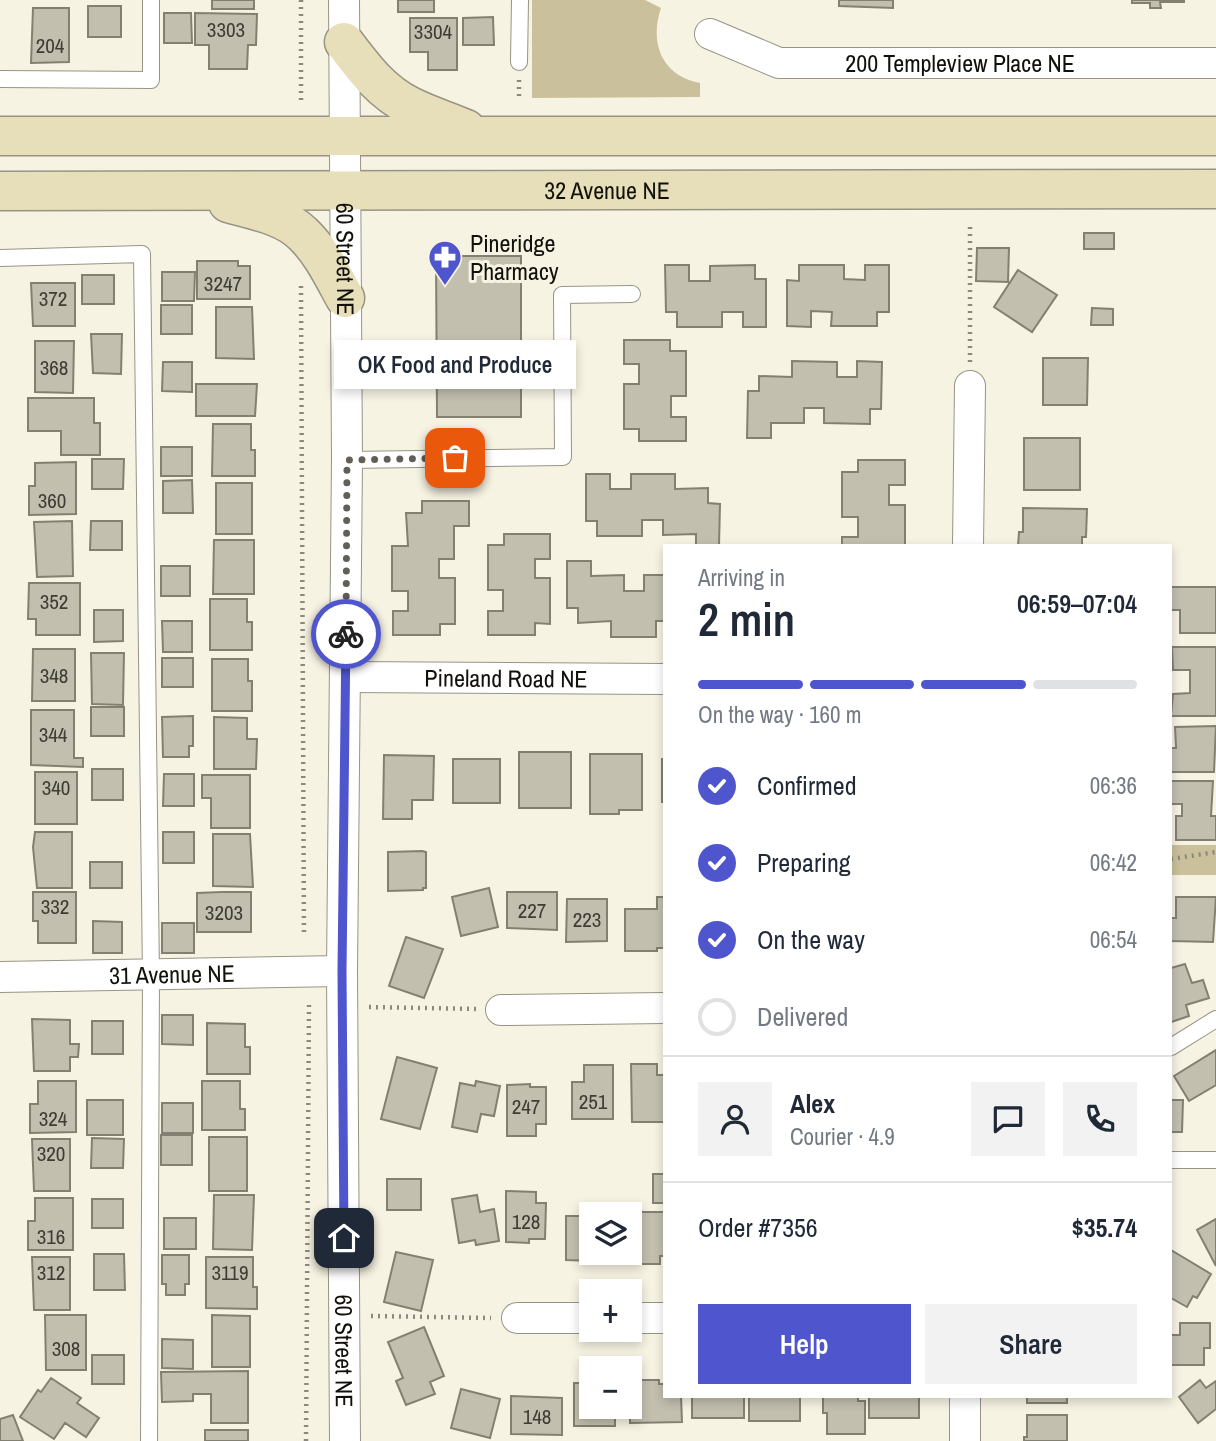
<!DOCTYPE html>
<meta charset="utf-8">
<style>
body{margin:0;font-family:"Archivo Narrow",sans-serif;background:#f2f2f3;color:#1f2937;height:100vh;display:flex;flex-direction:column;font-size:26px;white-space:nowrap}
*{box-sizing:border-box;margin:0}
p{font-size:23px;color:#747a83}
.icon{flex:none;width:38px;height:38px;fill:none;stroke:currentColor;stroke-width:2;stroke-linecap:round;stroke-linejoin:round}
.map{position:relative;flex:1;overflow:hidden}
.side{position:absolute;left:663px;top:544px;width:509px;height:854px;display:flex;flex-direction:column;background:#fff;border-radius:0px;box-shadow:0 4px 10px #0003}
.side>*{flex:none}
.buttons{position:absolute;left:579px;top:1202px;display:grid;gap:14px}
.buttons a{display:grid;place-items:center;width:63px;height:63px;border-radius:0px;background:#fff;box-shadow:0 4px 10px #0003;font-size:35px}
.pin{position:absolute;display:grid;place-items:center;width:60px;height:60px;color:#fff;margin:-30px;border-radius:14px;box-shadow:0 4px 10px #0006}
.courier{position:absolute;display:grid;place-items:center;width:70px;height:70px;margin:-35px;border:5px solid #4f56cd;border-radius:50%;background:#fff;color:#222;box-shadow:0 2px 9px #0007}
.bubble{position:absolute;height:49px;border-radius:0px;background:#fff;box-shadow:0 4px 10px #0003;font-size:23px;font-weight:600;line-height:49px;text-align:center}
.overview em{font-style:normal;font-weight:600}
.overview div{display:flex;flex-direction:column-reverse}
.overview{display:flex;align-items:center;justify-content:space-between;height:119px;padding:0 35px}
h1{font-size:46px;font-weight:600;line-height:52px}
.bar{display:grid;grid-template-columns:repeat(4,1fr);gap:10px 7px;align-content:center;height:84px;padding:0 35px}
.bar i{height:9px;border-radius:5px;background:#e0e1e3}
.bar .current{background:#4f56cd}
.bar p{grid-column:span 4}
.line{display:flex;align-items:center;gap:18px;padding:0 35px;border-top:2px solid #e0e1e3}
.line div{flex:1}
.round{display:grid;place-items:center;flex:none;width:74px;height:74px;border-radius:0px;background:#f2f2f3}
ol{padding:0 35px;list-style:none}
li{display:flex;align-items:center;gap:21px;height:77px}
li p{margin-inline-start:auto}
li .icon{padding:7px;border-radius:50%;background:#4f56cd;color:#fff;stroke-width:4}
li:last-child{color:#747a83}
li i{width:38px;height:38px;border:4px solid #e0e1e3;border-radius:50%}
.action{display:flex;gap:14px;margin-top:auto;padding:14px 35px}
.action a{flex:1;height:80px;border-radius:0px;background:#4f56cd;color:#fff;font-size:28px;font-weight:600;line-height:80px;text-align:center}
.action a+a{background:#f2f2f3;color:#1f2937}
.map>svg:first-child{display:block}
.green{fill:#cac09c}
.building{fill:#c2bfaf;stroke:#848071;stroke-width:2}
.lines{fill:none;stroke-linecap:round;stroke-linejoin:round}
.lane-casing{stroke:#989485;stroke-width:18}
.street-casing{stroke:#989485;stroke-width:32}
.secondary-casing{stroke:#989485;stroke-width:41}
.path{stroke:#8b887d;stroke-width:4.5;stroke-dasharray:2 5;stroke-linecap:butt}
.lane{stroke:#fff;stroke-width:16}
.street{stroke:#fff;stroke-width:30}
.secondary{stroke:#e7dfb9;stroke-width:38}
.done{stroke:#625f57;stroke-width:7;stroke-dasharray:0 12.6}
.route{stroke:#4f56cd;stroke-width:9}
.labels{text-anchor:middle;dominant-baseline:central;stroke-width:6;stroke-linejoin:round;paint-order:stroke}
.number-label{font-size:21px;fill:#3e3c34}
.street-label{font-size:24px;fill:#12100b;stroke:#f7f3e3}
.poi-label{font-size:24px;fill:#12100b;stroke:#f7f3e3;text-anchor:start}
</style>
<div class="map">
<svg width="1216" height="1441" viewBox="0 0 1216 1441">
<rect width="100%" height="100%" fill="#f7f3e3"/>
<path class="green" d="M532,0H645L661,8C649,43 662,76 700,83V97L532,98Z
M1171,845H1216V875H1171Z"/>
<path class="building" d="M212,0H254V9H212Z
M398,0H434V12H398Z
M839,0H893V8L839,6Z
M1132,0H1184V2H1160L1161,8H1150V3H1132Z
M88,6H121V37H88Z
M33,8H69V62L31,63Z
M164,13H191L192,43H164Z
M195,13L257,14L256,45H248L247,69H209V45H195Z
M493,17L494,45H463V18Z
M410,18H457V70H428V52H410Z
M1084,233H1114V249H1084Z
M977,248H1009L1008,282L976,281Z
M436,256H521V417H437Z
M197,261H238V266H250V299H197Z
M665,265H689V281H710V266L755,265V279H766V327H743V312H722V327H677V312H666Z
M799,265H844V279L865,280V265H889V312H877V326H831L832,312L811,311V327L787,326V280L799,281Z
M1018,270L1057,295L1032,332L994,307Z
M162,272H195L194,301H162Z
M82,275H114V304H82Z
M31,283H75V326H33Z
M161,305H192V334H161Z
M216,307H252L254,359L216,358Z
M1092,308L1113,309V325H1091Z
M91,334H122L121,374L93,373Z
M624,340H670V351H686V396H671V417H686V441H639V429H624V384H639V364H624Z
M35,341H74L73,393L35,392Z
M1043,358H1088L1087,405H1043Z
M792,361L837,362V377H857V361L882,362L881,409H870V424L824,423V408H804V423H771V438H747L748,391H759V376L792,377Z
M163,362H192V392L162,391Z
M196,384H257L255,416H196Z
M28,398H94V423H100V455H61V431H28Z
M213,424H251V450H255V476H212Z
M1024,438H1080V490H1024Z
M161,447H192V476H161Z
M92,459H124L123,489H92Z
M858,460H905V485H889V505H905V546H842V537H858V517H842V472H858Z
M76,462V514L29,515V486H35V463Z
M586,474H610V489H631V474H675V489L708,488V503L720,504L719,546H696V534L663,535V520H642V536H597V521H586Z
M192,480L193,513H163V481Z
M216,483H252V534H216Z
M422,501H469V526H454V559H439V578H455V624H440V635H393V611H408V591H392V546H408L406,513H422Z
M1023,508L1087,509L1086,537H1082V546H1018L1019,532H1023Z
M72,521L73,576L37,577L34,522Z
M91,521H122V550H90Z
M504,534H550V559H535V578H550V624L535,623V635H488V611H503V590H488V545H504Z
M214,540H254V594H213Z
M567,561H591V576L624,575V591H644V575H665V621H656V637H611V621L578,623V608H567Z
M161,566H190V596H161Z
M29,583H80V635H36V619H28Z
M1171,587H1216V633H1180V610H1171Z
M210,599H247V622H252V650H210Z
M94,610H123V641L94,642Z
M162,621H192V652H163Z
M1172,647H1216V716H1171L1173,694L1190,693V670H1173Z
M33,649H75V701H32Z
M91,653H124L123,705L92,704Z
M162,658H193V687H162Z
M212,659H248V681H252V711H212Z
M91,707H124V736H91Z
M31,710H74V758H83V767L31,765Z
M193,716V746H189V757H163L162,717Z
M214,717L247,718V739H257L256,769H214Z
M1216,726L1214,772H1171V748H1176L1175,727Z
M519,752H571V808H519Z
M590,754H642V810H619V814H590Z
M384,755L434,756L433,800H412V819H383Z
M453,759H500V803H453Z
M662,759H665V802H662Z
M92,769H123V800H92Z
M35,772H77V824H35Z
M164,774H194V806H163Z
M202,775H250V828H211V798H202Z
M1171,781H1213L1211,816H1216V840H1176V816H1182V804H1171Z
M35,832H72V888H37L33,847Z
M163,832H194V863H163Z
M213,834H250L253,887L213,886Z
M422,851L426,852V888H423V890L388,891V852Z
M90,862H122V888H90Z
M489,888L498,927L461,936L452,897Z
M33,892H76V943H38V921H33Z
M222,892H251V932H197V893Z
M507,892H557V930L507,928Z
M657,897H665V948H657V951H625V909H657Z
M1176,897H1216L1213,942L1171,941V918H1176Z
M567,899H607V941L566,942Z
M93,921L122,922V953H93Z
M162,923H194V953H162Z
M406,937L443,949L424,998L389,986Z
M1185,964L1192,983L1203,980L1209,998L1186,1005L1189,1016L1171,1022V968Z
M162,1015H193V1045L162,1044Z
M32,1019L70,1020V1044H79L78,1057H70V1071H34Z
M92,1021H123V1054H92Z
M207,1023L245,1024V1047H250V1074H207Z
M1216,1050V1085L1189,1101L1174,1076Z
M397,1057L437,1068L420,1129L381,1119Z
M631,1064H657V1075H665V1122H632Z
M584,1065H613V1119H572V1082H584Z
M38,1081H76V1132L30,1133V1104H38Z
M202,1081H240V1109H245V1130H202Z
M476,1081L500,1086L494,1116L481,1114L477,1132L452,1127L460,1083L475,1086Z
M530,1084V1087H546V1124H536V1136H507V1085Z
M87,1100H123V1135H87Z
M1171,1100H1183L1182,1132H1171Z
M162,1103H193V1133H162Z
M161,1135H192V1165H161Z
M209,1137H247V1191H209Z
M92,1138L124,1139L123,1168H91Z
M32,1139H70V1191H34Z
M653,1174H665V1203H653Z
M387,1179H421V1210H387Z
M506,1191L536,1192V1203H546L545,1239H529V1243L506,1242Z
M214,1195H254L252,1250L213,1249Z
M477,1195L480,1212L494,1209L499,1241L476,1245L475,1240L459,1243L452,1199Z
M35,1198H73V1250H28V1221H35Z
M92,1199H123V1228H92Z
M632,1212H665V1256H660V1264H632Z
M566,1216H592V1253L618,1254H593V1261L566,1260Z
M164,1218H196V1249H164Z
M1216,1219V1266L1197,1230Z
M1171,1250L1211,1274L1197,1298L1193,1296L1187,1307L1171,1298Z
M396,1252L433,1260L421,1311L384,1302Z
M94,1254H124L125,1290H94Z
M162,1255H189V1284H185V1295H166V1284H162Z
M32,1257H70V1310H34Z
M206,1257H253V1287H257V1309L206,1308Z
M45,1315H86V1370H46Z
M212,1315L250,1316V1367H212Z
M1180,1323H1210V1348H1204V1365H1171V1335H1180Z
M424,1327L444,1376L430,1382L435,1394L406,1405L396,1381L403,1378L388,1342Z
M162,1339L193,1340V1369L162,1368Z
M92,1355H124V1384H92Z
M248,1371V1423H211V1394H193V1401L162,1402L161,1372Z
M51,1378L81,1398L77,1403L99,1418L86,1437L65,1423L54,1439L20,1417L38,1390L41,1392Z
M630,1380H659V1384H665V1396H681L682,1422L630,1423Z
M1200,1380L1206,1388L1216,1381V1409L1198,1423L1179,1397Z
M574,1383H592V1407H615V1426H574Z
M461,1389L500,1399L490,1438L451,1428Z
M511,1396L562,1398V1435L511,1434Z
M692,1396H744V1418H692Z
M749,1396H800V1421H749Z
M823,1396H858V1401H865V1434H827V1413H823Z
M869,1396H919V1418H869Z
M1027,1396H1067V1403H1027Z
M13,1415L23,1441H0V1419Z
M1027,1415H1067V1441H1024V1437H1027Z
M205,1430H248V1441H205Z"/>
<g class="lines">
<defs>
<path id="lane" d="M519,62L520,0
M0,79L151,80V0
M0,258L142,254L151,976L149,1441
M347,460L563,457L562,295L632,294
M1171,1047L1216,1019
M1171,1160H1216"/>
<g id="street">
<path id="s1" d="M344,0L347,460L342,971L345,1441"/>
<path id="s2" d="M710,34L779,63H1216"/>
<path d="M968,546L970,386"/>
<path id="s3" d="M345,677L665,679"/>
<path id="s4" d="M0,977L342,971"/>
<path d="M501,1010L665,1008"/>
<path d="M517,1318H592"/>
<path d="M630,1318H665"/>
<path d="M965,1396V1441"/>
</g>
<g id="secondary">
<path d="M344,42C363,67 381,92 410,106C428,115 447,121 466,129"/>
<path d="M0,136H1216"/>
<path id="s5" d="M0,191L1216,189"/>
<path d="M228,203C252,210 284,215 303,234C321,251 333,276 345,298"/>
</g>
</defs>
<use href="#lane" class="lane-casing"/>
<use href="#street" class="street-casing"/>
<use href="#secondary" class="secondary-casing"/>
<path class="path" d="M301,0V103
M519,96V80
M970,227V362
M301,286L304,936
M1171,859L1216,852
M369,1007L476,1009
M371,1316L491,1318
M306,1441L309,1002"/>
<use href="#lane" class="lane"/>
<use href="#street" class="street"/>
<use href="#secondary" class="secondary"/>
</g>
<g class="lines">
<path class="done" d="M346,634L347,460L455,458"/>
<path class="route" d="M344,1238L342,971L346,634"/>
</g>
<defs>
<symbol id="pharmacy-pin" viewBox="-11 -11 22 30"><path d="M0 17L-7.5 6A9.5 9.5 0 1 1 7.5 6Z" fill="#4f56cd" stroke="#f7f3e3"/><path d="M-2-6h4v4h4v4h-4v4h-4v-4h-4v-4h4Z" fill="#fff"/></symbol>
</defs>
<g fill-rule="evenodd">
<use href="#pharmacy-pin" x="426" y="238" width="38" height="52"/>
</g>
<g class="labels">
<g class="number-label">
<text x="226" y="29">3303</text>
<text x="433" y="31">3304</text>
<text x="50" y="45">204</text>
<text x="223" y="283">3247</text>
<text x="53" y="298">372</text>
<text x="54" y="367">368</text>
<text x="52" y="500">360</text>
<text x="54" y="601">352</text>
<text x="54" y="675">348</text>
<text x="53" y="734">344</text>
<text x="56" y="787">340</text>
<text x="55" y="906">332</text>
<text x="532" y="910">227</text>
<text x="224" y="912">3203</text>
<text x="587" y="919">223</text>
<text x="593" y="1101">251</text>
<text x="526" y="1106">247</text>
<text x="53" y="1118">324</text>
<text x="51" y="1153">320</text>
<text x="526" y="1221">128</text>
<text x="51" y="1236">316</text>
<text x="51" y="1272">312</text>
<text x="230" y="1272">3119</text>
<text x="66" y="1348">308</text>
<text x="537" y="1416">148</text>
</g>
<g class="street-label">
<text stroke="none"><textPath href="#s2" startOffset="256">200 Templeview Place NE</textPath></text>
<text stroke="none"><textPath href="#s5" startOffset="607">32 Avenue NE</textPath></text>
<text stroke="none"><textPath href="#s1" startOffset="259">60 Street NE</textPath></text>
<text stroke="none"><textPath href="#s3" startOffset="161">Pineland Road NE</textPath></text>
<text stroke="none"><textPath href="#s4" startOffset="172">31 Avenue NE</textPath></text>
<text stroke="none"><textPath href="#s1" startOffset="1351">60 Street NE</textPath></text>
</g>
<g class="poi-label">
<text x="470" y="243">Pineridge<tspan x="470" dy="28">Pharmacy</tspan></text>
</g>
</g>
</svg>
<div class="buttons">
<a><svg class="icon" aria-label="layers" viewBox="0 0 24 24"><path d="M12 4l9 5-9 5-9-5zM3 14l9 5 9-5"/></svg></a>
<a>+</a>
<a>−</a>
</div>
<div class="pin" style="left:455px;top:458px;background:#ea580c"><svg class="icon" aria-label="bag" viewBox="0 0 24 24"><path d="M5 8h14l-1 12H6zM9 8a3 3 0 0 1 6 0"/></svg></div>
<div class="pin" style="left:344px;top:1238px;background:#1f2937"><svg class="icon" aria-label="home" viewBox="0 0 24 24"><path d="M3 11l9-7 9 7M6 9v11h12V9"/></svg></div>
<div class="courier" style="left:346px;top:634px"><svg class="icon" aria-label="bike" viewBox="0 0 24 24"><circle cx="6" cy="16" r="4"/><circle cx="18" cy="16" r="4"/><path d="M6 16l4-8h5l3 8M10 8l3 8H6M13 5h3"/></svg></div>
<div class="bubble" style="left:334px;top:340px;width:242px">OK Food and Produce</div>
<section class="side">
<div class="overview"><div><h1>2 min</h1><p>Arriving in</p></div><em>06:59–07:04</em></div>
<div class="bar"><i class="current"></i><i class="current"></i><i class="current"></i><i></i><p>On the way · 160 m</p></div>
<ol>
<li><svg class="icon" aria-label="check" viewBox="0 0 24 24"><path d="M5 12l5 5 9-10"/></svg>Confirmed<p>06:36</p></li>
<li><svg class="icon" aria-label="check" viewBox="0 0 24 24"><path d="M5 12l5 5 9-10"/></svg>Preparing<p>06:42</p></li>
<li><svg class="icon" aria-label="check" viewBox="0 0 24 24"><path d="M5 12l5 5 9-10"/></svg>On the way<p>06:54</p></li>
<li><i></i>Delivered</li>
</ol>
<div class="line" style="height:126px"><a class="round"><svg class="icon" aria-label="person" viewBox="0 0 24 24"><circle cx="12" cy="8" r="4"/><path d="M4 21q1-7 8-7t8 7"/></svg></a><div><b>Alex</b><p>Courier · 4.9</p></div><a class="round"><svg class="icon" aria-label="chat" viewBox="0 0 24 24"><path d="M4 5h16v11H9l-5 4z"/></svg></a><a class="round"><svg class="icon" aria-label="phone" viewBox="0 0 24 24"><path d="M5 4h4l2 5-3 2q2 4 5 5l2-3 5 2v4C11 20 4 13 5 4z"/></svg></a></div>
<div class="line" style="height:91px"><div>Order #7356</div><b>$35.74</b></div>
<div class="action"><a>Help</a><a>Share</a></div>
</section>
</div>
